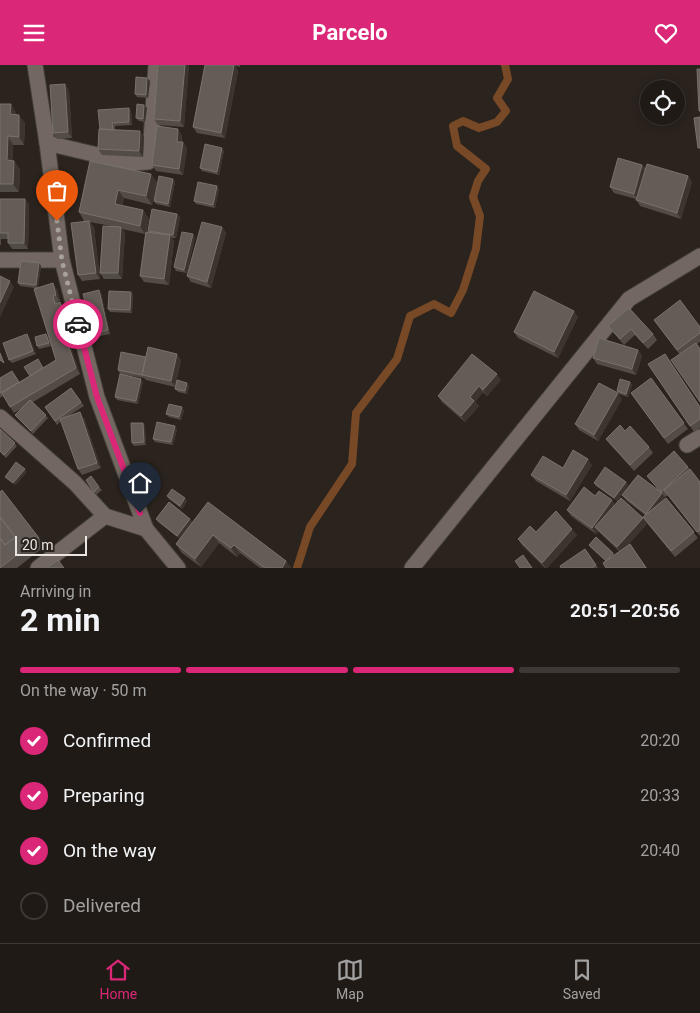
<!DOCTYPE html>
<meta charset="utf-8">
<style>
body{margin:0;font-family:Roboto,sans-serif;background:#2d2723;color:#f1f3f6;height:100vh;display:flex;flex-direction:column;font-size:19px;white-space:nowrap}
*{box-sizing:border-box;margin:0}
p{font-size:16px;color:#a2a1a1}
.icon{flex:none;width:28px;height:28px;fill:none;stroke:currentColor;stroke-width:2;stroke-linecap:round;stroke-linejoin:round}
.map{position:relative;height:503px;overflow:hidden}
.details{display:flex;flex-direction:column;background:#201a16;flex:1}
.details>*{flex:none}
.controls{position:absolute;left:640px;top:15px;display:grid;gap:10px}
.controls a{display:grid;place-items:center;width:45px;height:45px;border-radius:50%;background:#201a16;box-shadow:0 2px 12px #0003,0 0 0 1px #3d3835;font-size:25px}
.scale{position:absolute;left:15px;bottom:12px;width:72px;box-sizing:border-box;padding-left:5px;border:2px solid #eae5e1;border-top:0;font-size:14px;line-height:18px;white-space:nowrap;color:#eae5e1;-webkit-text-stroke:4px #2b231d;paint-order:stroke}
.pin{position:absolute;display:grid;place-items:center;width:42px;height:42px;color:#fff;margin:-51px -21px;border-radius:50% 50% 50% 0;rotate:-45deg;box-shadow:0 0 5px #0007}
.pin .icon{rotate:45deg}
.courier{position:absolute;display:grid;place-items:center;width:50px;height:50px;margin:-25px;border:4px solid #db2777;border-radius:50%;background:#fff;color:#222;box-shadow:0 1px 6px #0007}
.headline em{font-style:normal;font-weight:700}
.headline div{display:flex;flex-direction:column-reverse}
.headline{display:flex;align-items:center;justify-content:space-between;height:85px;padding:0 20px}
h1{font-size:32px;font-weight:700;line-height:38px}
.bar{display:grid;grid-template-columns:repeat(4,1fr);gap:8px 5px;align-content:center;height:60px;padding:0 20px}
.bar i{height:6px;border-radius:4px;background:#3d3835}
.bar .on{background:#db2777}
.bar p{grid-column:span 4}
ol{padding:0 20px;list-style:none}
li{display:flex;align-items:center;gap:15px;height:55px}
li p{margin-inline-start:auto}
li .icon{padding:5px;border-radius:50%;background:#db2777;color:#fff;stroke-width:4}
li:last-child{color:#a2a1a1}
li i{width:28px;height:28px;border:2px solid #3d3835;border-radius:50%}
header{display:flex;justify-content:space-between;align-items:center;height:65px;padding:0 20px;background:#db2777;color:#fff;font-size:22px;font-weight:700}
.dock{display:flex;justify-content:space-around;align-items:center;height:70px;border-top:1px solid #3d3835;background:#201a16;font-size:14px;color:#a2a1a1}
.dock a{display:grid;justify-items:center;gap:2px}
.dock .on{color:#db2777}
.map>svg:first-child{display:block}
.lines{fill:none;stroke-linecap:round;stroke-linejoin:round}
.stream{stroke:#774926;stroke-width:8}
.street-casing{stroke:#47403b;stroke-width:17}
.secondary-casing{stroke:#47403b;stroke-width:17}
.street{stroke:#726861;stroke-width:15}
.secondary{stroke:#726861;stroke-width:15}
.wall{fill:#534c46}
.shaded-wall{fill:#3c342e}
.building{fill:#645c56;stroke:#79726c}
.done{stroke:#a7a19c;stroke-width:5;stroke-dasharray:0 9}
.route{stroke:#db2777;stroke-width:6}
</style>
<header><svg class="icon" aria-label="menu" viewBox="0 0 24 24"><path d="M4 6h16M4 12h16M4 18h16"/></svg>Parcelo<svg class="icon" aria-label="heart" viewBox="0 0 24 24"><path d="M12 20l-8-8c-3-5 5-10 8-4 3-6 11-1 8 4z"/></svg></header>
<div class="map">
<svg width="700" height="503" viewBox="0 0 700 503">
<rect width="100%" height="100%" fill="#2b231d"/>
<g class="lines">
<path class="stream" d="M297,503L310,462L352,399L356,348L397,294L410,251L434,239L451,248L463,225L476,184L480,151L473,132L478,116L486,104L457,81L453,61L463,56L479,63L497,57L506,46L497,33L508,14L505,0"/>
<defs>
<path id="street" d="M47,78L131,98L148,97L150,90L156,0
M0,195H62
M0,352L75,418L105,451L146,464
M687,380L700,372
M38,503L105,451
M412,503L629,234L700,191"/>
<path id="secondary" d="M35,0L47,78L62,195L97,332L146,464L178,503"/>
</defs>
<use href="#street" class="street-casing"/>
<use href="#secondary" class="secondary-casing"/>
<use href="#street" class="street"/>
<use href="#secondary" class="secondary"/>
</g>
<path class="wall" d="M158,0H189L184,62L158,60L154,54Z
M205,0H240V2L235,1L238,6L225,73L197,68L193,62Z
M147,13L150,16L148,33L137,32L135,29Z
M69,25L72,73L57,74L53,68Z
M0,39L16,47V49L25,58L24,80H13V95L20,104L19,127H0Z
M144,40L147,43L145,57L139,56L136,53Z
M129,43L131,46L132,60L115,61V65L144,72L143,92L102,90L98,84L99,64Z
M182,70V77L187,83L183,110L156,106L152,100Z
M222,83L224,86L219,110L202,106L200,103Z
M90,96L157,117L152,140L124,133L122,141L143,145L149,154L146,167H150L148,166L177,149L180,152L176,173H172L174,176L169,220L144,217L140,211L145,169L122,164L125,168L122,214H104L100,208L111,161L90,157L94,162L100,214L82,216L78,210L88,156H84L79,147Z
M642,100L646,104L688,111L692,117L681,154L640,141L636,134L614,128L610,122Z
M173,114L175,117L170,142L156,139L154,136Z
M217,121L219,124L215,143L196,139L194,136Z
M0,134H25L29,140L28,184H12L8,178V174H1V180H0Z
M222,162L226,168L211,223L191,217L187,211Z
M195,172L187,208L176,206L174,202Z
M39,198L41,201L38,222L57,224L60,236L57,237V238L60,237L64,243L67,253L62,255L80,309L33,337L48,353L33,369L15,350L21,344L14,348L3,331L0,333V313L19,317L56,295L35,223L20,221L18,218Z
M131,227L133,230L132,248L110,247L108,244Z
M101,228L110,269L95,272L93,269Z
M629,243L653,269L657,275L648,284L635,270L624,280L613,267L608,261Z
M578,252L558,293L518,273L514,267Z
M654,255L700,262V277L680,290Z
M46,269L48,272L51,281L39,284L37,281Z
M29,272L36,289L12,298L9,295Z
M638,285L642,291L636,310L597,299L593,293Z
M146,292L181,295L175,322L146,315L144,313L120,309L118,305Z
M648,299L700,342V363L694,367Z
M651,313L688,364L668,379L631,328Z
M501,315L487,331L483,327L475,337L479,341L465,357L442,337L438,331Z
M143,317L138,339L117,335L115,332Z
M630,317L632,320L628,332L619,329L617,326Z
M187,318L189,321L187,329L178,327L175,324Z
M71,323L84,341L68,351L84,353L101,403L82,410L78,404L61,356L57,360L45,342Z
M622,334L598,376L579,365L575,359Z
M184,345L181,355L169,352L166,349Z
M143,358L145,361L146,380L134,381L132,378Z
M0,364L17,381L6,393L0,387Z
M177,364L173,380L155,377L153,374Z
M625,366L649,382L653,388L634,406L610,379L606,374Z
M592,400L570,436L536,416L531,410L563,403Z
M688,402L700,417V471L668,430L665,432L663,430L698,473L675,492L647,458L643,452L645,450L627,436L622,430L661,427L647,411Z
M86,415L99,422L102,425L96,430Z
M626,417L628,420L617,436L596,421L594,418Z
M584,422L595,431L599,426L612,435L615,440L621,433L643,453L647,459L626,482L630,479L647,503H606L603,498L606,496L591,483L589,480L596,472L615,490L620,487L598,466L596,469L571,451L567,445Z
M167,431L187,436L182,444L169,434Z
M156,454L193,457L286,496L291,503H260L240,488L237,492L219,478L201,502L182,488L176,479L191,459L180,474L158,457Z
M536,467L577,470L547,503H545L522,480L518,474Z
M39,473L45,481L17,503H0Z
M585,484L598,503H561Z"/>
<path class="shaded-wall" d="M185,0H189L184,62L180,56Z
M234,0L238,6L225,73L221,68Z
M147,13L150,16L148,33L146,30Z
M65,19L69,25L72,73L68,67Z
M11,39L16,47V57L10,49Z
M144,40L147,43L145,57L143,54Z
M129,43L131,46L132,60L129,57Z
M19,50L25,58L24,80L19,72Z
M178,64L182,70L181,82L177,77Z
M140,66L144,72L143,92L139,86Z
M8,71L13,80V103L7,95Z
M183,77L187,83L183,110L179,104Z
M222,83L224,86L219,110L217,107Z
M14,96L20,104L19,127L13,119Z
M642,100L646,106L638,135L634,129Z
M151,109L157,117L152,140L146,131Z
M688,111L692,117L681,154L677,148Z
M173,114L175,117L170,142L168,139Z
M217,121L219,124L215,143L213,140Z
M118,125L124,133L120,147L115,139Z
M25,134L29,140L28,184L24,178Z
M143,145L149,154L145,169L140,161Z
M177,149L180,152L176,173L173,170Z
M89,156L94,162L100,214L96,208Z
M121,162L125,168L122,214L118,208Z
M222,162L226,168L211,223L207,217Z
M193,169L195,172L187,208L184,205Z
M170,170L174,176L169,220L164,214Z
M39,198L41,201L38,224L36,220Z
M10,216L14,222L0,253V238Z
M53,218L57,224L60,236L56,230Z
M99,225L101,228L110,269L108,265Z
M131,227L133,230L132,248L130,245Z
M60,237L64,243L67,253L63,247Z
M574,246L578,252L558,293L554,287Z
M58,249L62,255L80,309L76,303Z
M27,269L29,272L36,289L33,286Z
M46,269L48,272L51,281L49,278Z
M638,285L642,291L636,310L632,304Z
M177,289L181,295L175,322L171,316Z
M497,309L501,315L487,331L483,325Z
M141,314L143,317L138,339L136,336Z
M630,317L632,320L628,332L626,329Z
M187,318L189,321L187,329L185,326Z
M479,321L483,327L475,337L479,341L465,357L461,351L470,332Z
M618,328L622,334L598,376L594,370Z
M182,342L184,345L181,355L179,352Z
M80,347L84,353L101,403L97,398Z
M143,358L145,361L146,380L144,377Z
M175,361L177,364L173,380L171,377Z
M588,394L592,400L570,436L566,430Z
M25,404L27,407L15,421L13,418Z
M626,417L628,420L617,436L614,433Z
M662,428L666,434L650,455L646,449Z
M185,433L187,436L182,444L180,441Z
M612,435L616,441L595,462L598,466L596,469L592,463Z
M643,453L647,459L621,488L617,482Z
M190,454L193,457L180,474L177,471Z
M572,464L577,470L547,503H546L542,498Z
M213,470L219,478L201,502L195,494Z
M234,480L240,488L237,492L231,483Z
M286,496L291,503H282Z"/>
<path class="building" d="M158,0H185L180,56L154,54Z
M205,0H234L221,68L193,62Z
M697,4H700V46H699Z
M136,12L147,13L146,30L135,29Z
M65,19L68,67L53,68L50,20Z
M0,39H11L10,49L19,50V72L8,71L7,95L14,96L13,119H0Z
M137,39L144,40L143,54L136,53Z
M129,43V57L112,58L113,65L100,64L98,45Z
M700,52V83H698L694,53Z
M157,61L178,64L177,77H183L179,104L152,100Z
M99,64L140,66L139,86L98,84Z
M205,79L222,83L217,107L200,103Z
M618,93L642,100L634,129L610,122Z
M90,96L151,109L146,131L118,125L115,139L143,145L140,161L79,147Z
M647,99L688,111L677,148L636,135Z
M159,111L173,114L168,139L154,136Z
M198,117L217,121L213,140L194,136Z
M0,134H25L24,178H8V168H0Z
M152,144L177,149L173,170L148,166Z
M89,156L96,208L78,210L71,158Z
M202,157L222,162L207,217L187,211Z
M103,161L121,162L118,208H100Z
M146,167L170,170L164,214L140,211Z
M182,167L193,169L184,205L174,202Z
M21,196L39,198L36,220L18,218Z
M0,211L10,216L0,238Z
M53,218L56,230L53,231L55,239L60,237L63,247L58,249L76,303L10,342L2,328L56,295L34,224Z
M99,225L108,265L93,269L83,229Z
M109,226L131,227L130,245L108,244Z
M534,226L574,246L554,287L514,267Z
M680,235L700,262V268L677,285L654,255Z
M629,243L653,269L643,278L631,264L620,274L608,261Z
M27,269L33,286L9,295L3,278Z
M46,269L49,278L37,281L35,272Z
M599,273L638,285L632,304L593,293Z
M696,278L700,284V337L671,295Z
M148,282L177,289L171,316L142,310Z
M121,287L146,292L142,310L118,305Z
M0,288L4,298L0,295Z
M472,289L497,309L483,325L479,321L470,332L474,336L461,351L438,331Z
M665,289L700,342V354L690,361L648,299Z
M38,294L43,303L30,311L24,302Z
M12,306L19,317L0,328V313Z
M120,309L141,314L136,336L115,332Z
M651,313L684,358L664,373L631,328Z
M620,314L630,317L626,329L617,326Z
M177,315L187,318L185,326L175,324Z
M599,318L618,328L594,370L575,359Z
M71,323L81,337L55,356L45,342Z
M30,335L46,350L31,366L15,350Z
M169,339L182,342L179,352L166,349Z
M80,347L97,398L78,404L60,354Z
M157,357L175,361L171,377L153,374Z
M131,358H143L144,377L132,378Z
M620,360L625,366L630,361L649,382L630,400L606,374Z
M0,364L15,378L4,390L0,386Z
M573,385L588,394L566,430L531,410L543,391L563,403Z
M674,386L688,402L661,427L647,411Z
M16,397L25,404L13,418L5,412Z
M605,402L626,417L614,433L594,418Z
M690,404L700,417V465L697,467L664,425Z
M638,410L662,428L646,449L622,430Z
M91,411L99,422L94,427L86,415Z
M584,422L595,431L599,426L612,435L592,463L567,445Z
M172,424L185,433L180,441L167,431Z
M2,425L39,473L0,503V473L5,480L16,472L0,452V427Z
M621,433L643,453L617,482L595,462Z
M666,433L694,467L671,486L643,452Z
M169,437L190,454L177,471L156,454Z
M208,437L286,496L282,503H265L234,480L231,483L213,470L195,494L176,479Z
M556,446L572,464L542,498L518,474L530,461L536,467Z
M0,452L15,472L5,480L0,473Z
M596,472L613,488L606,496L589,480Z
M630,479L646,503H606L603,498Z
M585,484L596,500L592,503H561L560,501Z
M523,490L532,503H520L515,496Z
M58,495L64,503H47Z"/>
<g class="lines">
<path class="done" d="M57,156L62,196L78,259"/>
<path class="route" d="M78,259L97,332L140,448"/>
</g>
</svg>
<div class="controls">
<a><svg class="icon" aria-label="locate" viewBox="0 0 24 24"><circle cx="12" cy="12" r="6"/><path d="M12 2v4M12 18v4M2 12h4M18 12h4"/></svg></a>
</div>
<div class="scale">20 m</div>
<div class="pin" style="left:57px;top:156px;background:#ea580c"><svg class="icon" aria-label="bag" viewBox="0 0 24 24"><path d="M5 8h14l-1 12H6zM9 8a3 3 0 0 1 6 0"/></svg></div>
<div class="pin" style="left:140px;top:448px;background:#1f2937"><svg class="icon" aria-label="home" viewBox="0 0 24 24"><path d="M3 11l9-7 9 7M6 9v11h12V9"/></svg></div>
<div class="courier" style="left:78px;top:259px"><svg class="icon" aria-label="car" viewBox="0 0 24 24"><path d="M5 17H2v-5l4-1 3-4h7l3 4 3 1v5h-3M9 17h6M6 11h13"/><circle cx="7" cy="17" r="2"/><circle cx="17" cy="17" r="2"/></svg></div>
</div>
<section class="details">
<div class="headline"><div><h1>2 min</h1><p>Arriving in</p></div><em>20:51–20:56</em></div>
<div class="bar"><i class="on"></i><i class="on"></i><i class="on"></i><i></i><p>On the way · 50 m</p></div>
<ol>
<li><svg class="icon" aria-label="check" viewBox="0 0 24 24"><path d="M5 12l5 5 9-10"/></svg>Confirmed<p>20:20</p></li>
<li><svg class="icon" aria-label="check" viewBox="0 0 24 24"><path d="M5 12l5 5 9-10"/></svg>Preparing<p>20:33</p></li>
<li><svg class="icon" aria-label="check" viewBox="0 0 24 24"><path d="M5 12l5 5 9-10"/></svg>On the way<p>20:40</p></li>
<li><i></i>Delivered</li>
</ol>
</section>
<nav class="dock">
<a class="on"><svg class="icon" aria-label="home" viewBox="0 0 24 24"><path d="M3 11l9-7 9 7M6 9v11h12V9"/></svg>Home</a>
<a><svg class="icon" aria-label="map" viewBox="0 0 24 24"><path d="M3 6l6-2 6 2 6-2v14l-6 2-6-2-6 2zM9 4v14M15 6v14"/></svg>Map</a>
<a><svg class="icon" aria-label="saved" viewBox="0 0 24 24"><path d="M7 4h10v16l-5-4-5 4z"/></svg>Saved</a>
</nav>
